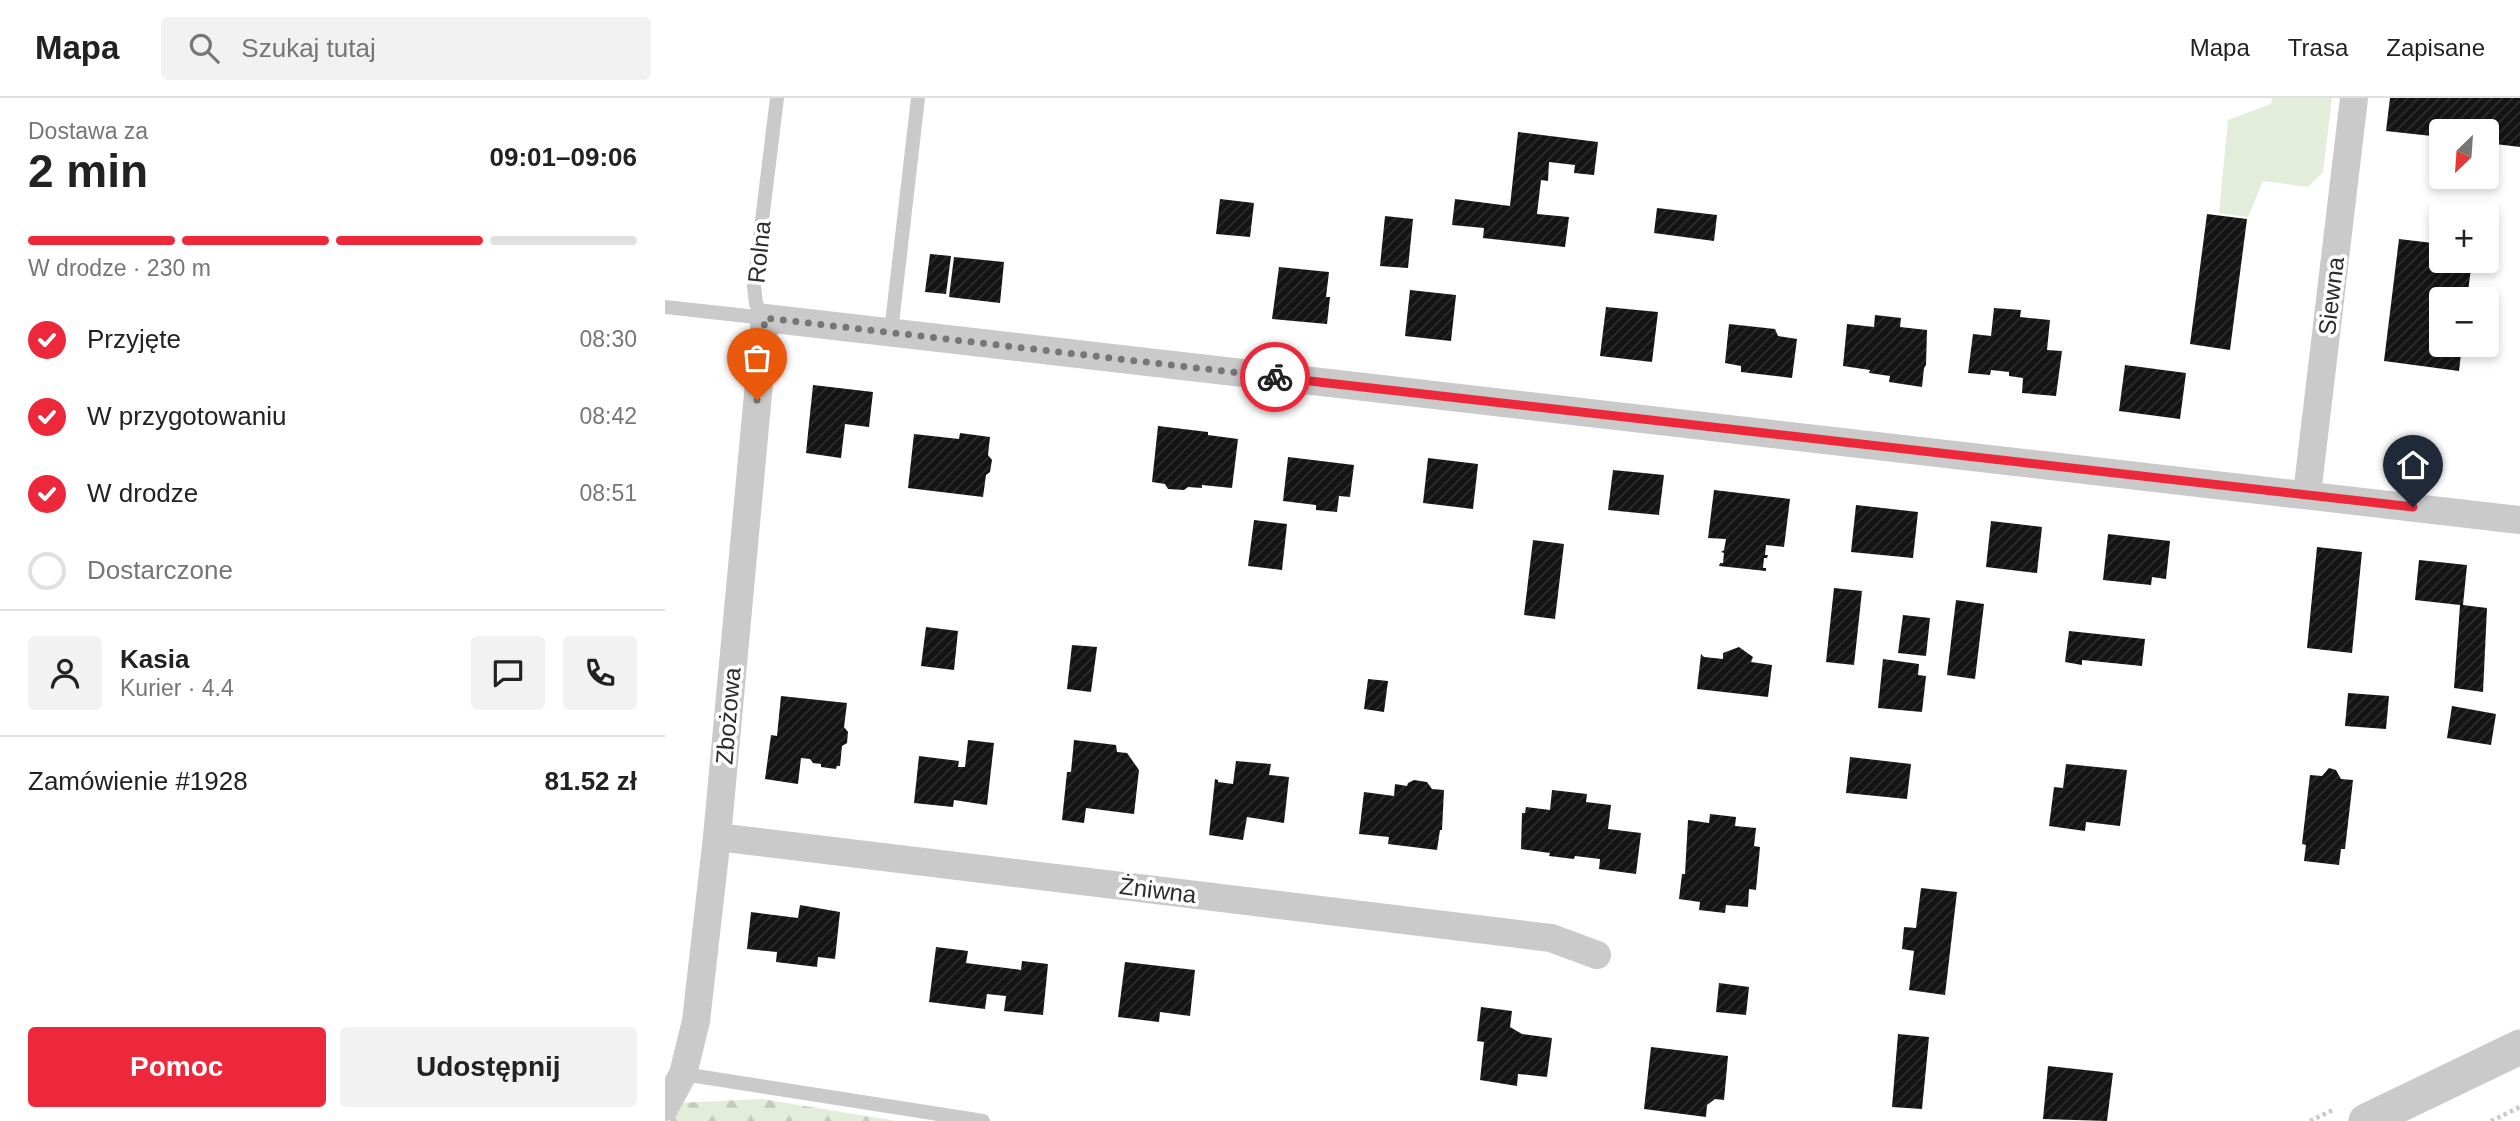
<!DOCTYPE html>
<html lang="pl">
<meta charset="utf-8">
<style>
body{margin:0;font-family:Arial,sans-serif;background:#f2f2f2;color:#222;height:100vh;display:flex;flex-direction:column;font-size:26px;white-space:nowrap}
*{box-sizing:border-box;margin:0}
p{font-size:23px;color:#767676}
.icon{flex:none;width:38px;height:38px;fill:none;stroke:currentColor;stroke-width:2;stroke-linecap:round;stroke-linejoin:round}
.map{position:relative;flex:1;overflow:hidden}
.sheet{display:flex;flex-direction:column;background:#fff;width:665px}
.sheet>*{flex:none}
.needle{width:46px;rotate:205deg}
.controls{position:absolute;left:1764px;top:21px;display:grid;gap:14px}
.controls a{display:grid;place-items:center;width:70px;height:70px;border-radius:7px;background:#fff;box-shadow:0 4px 10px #0003;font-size:35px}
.pin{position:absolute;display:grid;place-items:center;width:60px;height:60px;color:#fff;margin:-72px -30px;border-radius:50% 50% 50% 0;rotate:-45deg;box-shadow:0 0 7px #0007}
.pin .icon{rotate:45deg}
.courier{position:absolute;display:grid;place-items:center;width:70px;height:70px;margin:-35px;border:5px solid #ec283a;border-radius:50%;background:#fff;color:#222;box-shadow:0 2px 9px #0007}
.summary em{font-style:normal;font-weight:800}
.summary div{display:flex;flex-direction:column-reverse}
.summary{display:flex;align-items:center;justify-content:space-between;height:119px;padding:0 28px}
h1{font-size:46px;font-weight:800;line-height:52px}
.bar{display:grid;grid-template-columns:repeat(4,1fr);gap:10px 7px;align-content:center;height:84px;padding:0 28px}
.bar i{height:9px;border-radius:5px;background:#e0e0e0}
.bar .active{background:#ec283a}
.bar p{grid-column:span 4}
.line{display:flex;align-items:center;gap:18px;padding:0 28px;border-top:2px solid #e0e0e0}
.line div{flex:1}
.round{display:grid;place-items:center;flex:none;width:74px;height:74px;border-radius:7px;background:#f2f2f2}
ol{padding:0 28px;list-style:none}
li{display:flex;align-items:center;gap:21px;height:77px}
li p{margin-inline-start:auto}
li .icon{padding:7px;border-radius:50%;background:#ec283a;color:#fff;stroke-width:4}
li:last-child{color:#767676}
li i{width:38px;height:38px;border:4px solid #e0e0e0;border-radius:50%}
.cta{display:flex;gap:14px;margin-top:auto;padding:14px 28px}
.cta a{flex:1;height:80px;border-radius:7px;background:#ec283a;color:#fff;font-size:28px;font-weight:800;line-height:80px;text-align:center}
.cta a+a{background:#f2f2f2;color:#222}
header{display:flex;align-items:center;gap:42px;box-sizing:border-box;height:98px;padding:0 35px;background:#fff;border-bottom:2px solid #e0e0e0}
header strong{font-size:33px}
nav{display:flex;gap:38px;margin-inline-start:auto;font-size:24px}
.search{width:490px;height:63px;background:#f2f2f2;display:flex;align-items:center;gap:18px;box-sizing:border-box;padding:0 24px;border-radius:7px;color:#767676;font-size:26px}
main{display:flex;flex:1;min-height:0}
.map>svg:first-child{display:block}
.forest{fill:url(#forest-firs)}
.pitch{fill:#e4ecda}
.building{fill:url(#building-hatch)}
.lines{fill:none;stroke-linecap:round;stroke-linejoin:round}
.path{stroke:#cacaca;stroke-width:4.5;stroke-dasharray:3.5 3.5;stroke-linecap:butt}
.service{stroke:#cacaca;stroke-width:14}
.minor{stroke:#cacaca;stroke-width:28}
.tertiary{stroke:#cacaca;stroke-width:35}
.done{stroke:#767676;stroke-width:7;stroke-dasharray:0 12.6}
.route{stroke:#ec283a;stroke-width:9}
.labels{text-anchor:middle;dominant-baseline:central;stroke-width:7;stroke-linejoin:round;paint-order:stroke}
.street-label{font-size:24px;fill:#2d2d2d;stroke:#fff}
</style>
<header>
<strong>Mapa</strong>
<div class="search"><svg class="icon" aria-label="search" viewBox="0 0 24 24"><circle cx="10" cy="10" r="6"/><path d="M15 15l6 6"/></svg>Szukaj tutaj</div>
<nav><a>Mapa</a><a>Trasa</a><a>Zapisane</a></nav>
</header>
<main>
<section class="sheet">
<div class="summary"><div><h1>2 min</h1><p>Dostawa za</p></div><em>09:01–09:06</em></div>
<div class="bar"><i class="active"></i><i class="active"></i><i class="active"></i><i></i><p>W drodze · 230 m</p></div>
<ol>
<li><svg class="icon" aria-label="check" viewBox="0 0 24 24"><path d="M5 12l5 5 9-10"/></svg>Przyjęte<p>08:30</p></li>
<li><svg class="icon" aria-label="check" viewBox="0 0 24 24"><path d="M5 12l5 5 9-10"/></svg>W przygotowaniu<p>08:42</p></li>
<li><svg class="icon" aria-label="check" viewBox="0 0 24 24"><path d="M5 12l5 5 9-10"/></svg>W drodze<p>08:51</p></li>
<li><i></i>Dostarczone</li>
</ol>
<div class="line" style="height:126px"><a class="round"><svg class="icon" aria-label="person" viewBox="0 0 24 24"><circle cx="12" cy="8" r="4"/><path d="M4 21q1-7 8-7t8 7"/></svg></a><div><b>Kasia</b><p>Kurier · 4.4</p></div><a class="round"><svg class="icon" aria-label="chat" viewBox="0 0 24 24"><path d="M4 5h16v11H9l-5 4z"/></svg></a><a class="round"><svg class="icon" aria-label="phone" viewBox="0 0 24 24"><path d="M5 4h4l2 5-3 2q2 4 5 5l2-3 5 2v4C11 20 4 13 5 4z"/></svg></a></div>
<div class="line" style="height:91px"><div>Zamówienie #1928</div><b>81.52 zł</b></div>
<div class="cta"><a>Pomoc</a><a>Udostępnij</a></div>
</section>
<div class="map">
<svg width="1855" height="1023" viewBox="0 0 1855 1023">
<defs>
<pattern id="forest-firs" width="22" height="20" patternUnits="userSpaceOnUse" patternTransform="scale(1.75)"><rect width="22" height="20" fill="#e4ecda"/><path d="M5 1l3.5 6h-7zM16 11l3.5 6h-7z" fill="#c4cbbb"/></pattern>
<pattern id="building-hatch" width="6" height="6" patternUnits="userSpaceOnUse" patternTransform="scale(1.75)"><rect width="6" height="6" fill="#141414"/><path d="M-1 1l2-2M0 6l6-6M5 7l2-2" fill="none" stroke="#2e2e2e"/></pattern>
</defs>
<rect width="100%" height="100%" fill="#fff"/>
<path class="forest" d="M97,1001L232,1023H4L11,1005Z"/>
<path class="pitch" d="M1607,0H1667L1658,74L1643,89L1598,83L1583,119L1554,115L1563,22L1606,6Z"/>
<path class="building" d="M1725,0H1855V49L1822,45V33H1776V39L1721,33Z
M853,34L933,44L929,77L909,75L910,67L884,64L883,83L876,82L872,116L904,119L900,149L818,140L819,130L787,127L790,101L845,108Z
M555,101L589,105L585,139L551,136Z
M992,110L1052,117L1049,143L989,135Z
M1542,116L1582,121L1565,252L1525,246Z
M720,118L748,121L743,170L715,168Z
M1734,141L1776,146V163H1807L1802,201H1776V247H1797L1794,273L1719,263Z
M265,156L286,158L281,196L260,194Z
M289,159L339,164L335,205L284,199Z
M614,169L664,174L661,199H665L662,226L607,221Z
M745,192L791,197L786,243L740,238Z
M941,209L993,214L987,264L935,258Z
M1329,210L1356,212L1355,219L1385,222L1382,252L1397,253L1391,298L1357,295L1358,280L1344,278V274L1326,272L1325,277L1303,275L1308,236L1326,238Z
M1210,217L1236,220L1235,229L1262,232L1261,267L1259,270L1257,289L1224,284L1225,278L1204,275L1205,272L1178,268L1182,226L1209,229Z
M1064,226L1110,231L1113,238L1132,241L1127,280L1076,274V268L1060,265Z
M1460,267L1521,275L1515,321L1454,313Z
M148,287L208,294L204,329L180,326L176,360L141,355Z
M493,328L543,334V337L573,341L567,390L537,387V390L523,389L519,392L503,391L500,386L487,384Z
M295,335L325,339L323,357L327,362L325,374L321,377L318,399L243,390L249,336L294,341Z
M623,359L689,367L685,399L674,398L672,414L651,412V407L618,403Z
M763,360L813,366L808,411L758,405Z
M948,372L999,377L994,417L943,412Z
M1049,392L1125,401L1119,449L1101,447L1100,457H1103L1102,460H1099L1098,470H1101V473L1054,468L1055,465H1058L1059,455L1056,454L1059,452L1061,441L1043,440Z
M1191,407L1253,414L1248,460L1186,454Z
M589,422L622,426L617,472L583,468Z
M1326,423L1377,429L1372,475L1321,469Z
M1443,436L1505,443L1501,481L1487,479L1486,487L1438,482Z
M868,442L899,446L890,521L859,517Z
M1652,449L1697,454L1687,555L1642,550Z
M1754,462L1802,467L1798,507L1822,510L1818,594L1789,590L1795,507L1750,502Z
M1169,490L1197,493L1189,567L1161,564Z
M1291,502L1319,506L1310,581L1282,577Z
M1238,517L1265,520L1261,558L1233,555Z
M261,529L293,533L289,572L256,568Z
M1404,533L1480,541L1477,568L1417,562V567L1400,564Z
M407,547L432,549L426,594L402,591Z
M1074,549L1088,559L1086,564L1107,567L1103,599L1032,591L1036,556L1039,559L1058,561V555Z
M1218,561L1254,566L1253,577L1261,578L1257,614L1213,610Z
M703,581L723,583L719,614L699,611Z
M1683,595L1724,598L1721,631L1680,628Z
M116,598L182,605L179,629L183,634L182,645L177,648L175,668H172L171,671L156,669V666L148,665L145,661L136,660L133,686L100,681L106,637L112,638Z
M1787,608L1831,616L1826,647L1782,640Z
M303,642L329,645L322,707L289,702L288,709L249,705L254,658L294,663L293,669H300Z
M409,642L451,647L452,654L462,655L474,672L469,716L421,710L419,725L397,722L402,674H406Z
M1185,659L1246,666L1242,701L1181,695Z
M571,663L606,666L604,677L624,679L619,725L582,719L578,742L544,737L550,681L553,682V684L568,686Z
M1401,666L1462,672L1455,728L1421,724L1420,733L1384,728L1389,689L1398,690Z
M1664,670L1671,672L1676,681L1688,682L1680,751H1676L1674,767L1639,763L1641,747L1637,746L1645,677L1657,678Z
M749,682L762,684L767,691L779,692L777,732H775L772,752L723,746L724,739L694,736L699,694L729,698L730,686L742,688L743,685Z
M887,692L922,696L921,704L946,707L943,731L976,735L971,776L934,771L935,761L910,758L909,761L884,758L885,755L856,751L857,715H860L861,709L885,712Z
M1045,716L1071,719L1070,728L1091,730L1089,748L1095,749L1091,792L1084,791L1083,809L1061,807L1060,815L1034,812L1035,804L1014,801L1017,776H1020L1023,722L1044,725Z
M1256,790L1292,794L1280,897L1244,892L1249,853L1237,851L1239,829L1251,830Z
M135,807L175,814L170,861L153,859L152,869L111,864L112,854L82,851L86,814L133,820Z
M271,849L303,853L301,865L356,872L357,863L383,866L378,917L339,913L341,898L322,896L320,911L264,904Z
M460,864L530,872L525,918L495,914L494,924L453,919Z
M1054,885L1084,889L1081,917L1051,914Z
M816,909L847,913L845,929L857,936L887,940L882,979L853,976L852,988L815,982L819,944L812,943Z
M1233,936L1264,939L1257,1011L1227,1009Z
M986,949L1063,958L1059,1002L1050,1001L1042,1007L1041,1019L979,1011Z
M1383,968L1448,975L1442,1023L1378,1021Z"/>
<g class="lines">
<path class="path" d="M1645,1023L1670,1011
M1826,1023L1855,1009"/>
<path class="service" d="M0,209L100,220
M100,220L91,206L89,188L112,0
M226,234L253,0
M18,976L318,1023"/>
<path class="minor" d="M1642,396L1689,0
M52,739L886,840L932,857
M0,1009L18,976L31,923L52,739L100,220L1855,422"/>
<path class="tertiary" d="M1701,1023L1855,949"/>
</g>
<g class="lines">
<path class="done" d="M92,302L100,220L610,279"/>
<path class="route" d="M610,279L1748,409"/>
</g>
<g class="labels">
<g class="street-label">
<text transform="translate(94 154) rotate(-84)">Rolna</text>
<text transform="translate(1666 198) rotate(-83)">Siewna</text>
<text transform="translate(63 618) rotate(-85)">Zbożowa</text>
<text transform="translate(493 792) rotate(7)">Żniwna</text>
</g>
</g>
</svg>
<div class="controls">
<a><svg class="needle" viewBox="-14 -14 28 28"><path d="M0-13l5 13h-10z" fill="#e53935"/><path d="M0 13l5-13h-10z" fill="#767676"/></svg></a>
<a>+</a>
<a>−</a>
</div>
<div class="pin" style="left:92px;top:302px;background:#ea580c"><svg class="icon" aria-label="bag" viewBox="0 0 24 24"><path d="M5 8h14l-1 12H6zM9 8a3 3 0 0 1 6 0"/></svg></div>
<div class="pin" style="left:1748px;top:409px;background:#1f2937"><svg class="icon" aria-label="home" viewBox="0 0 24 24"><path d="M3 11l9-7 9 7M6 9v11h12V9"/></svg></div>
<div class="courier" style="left:610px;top:279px"><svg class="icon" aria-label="bike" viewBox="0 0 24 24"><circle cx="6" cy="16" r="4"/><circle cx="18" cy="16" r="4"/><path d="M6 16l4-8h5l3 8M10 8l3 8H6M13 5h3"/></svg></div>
</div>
</main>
